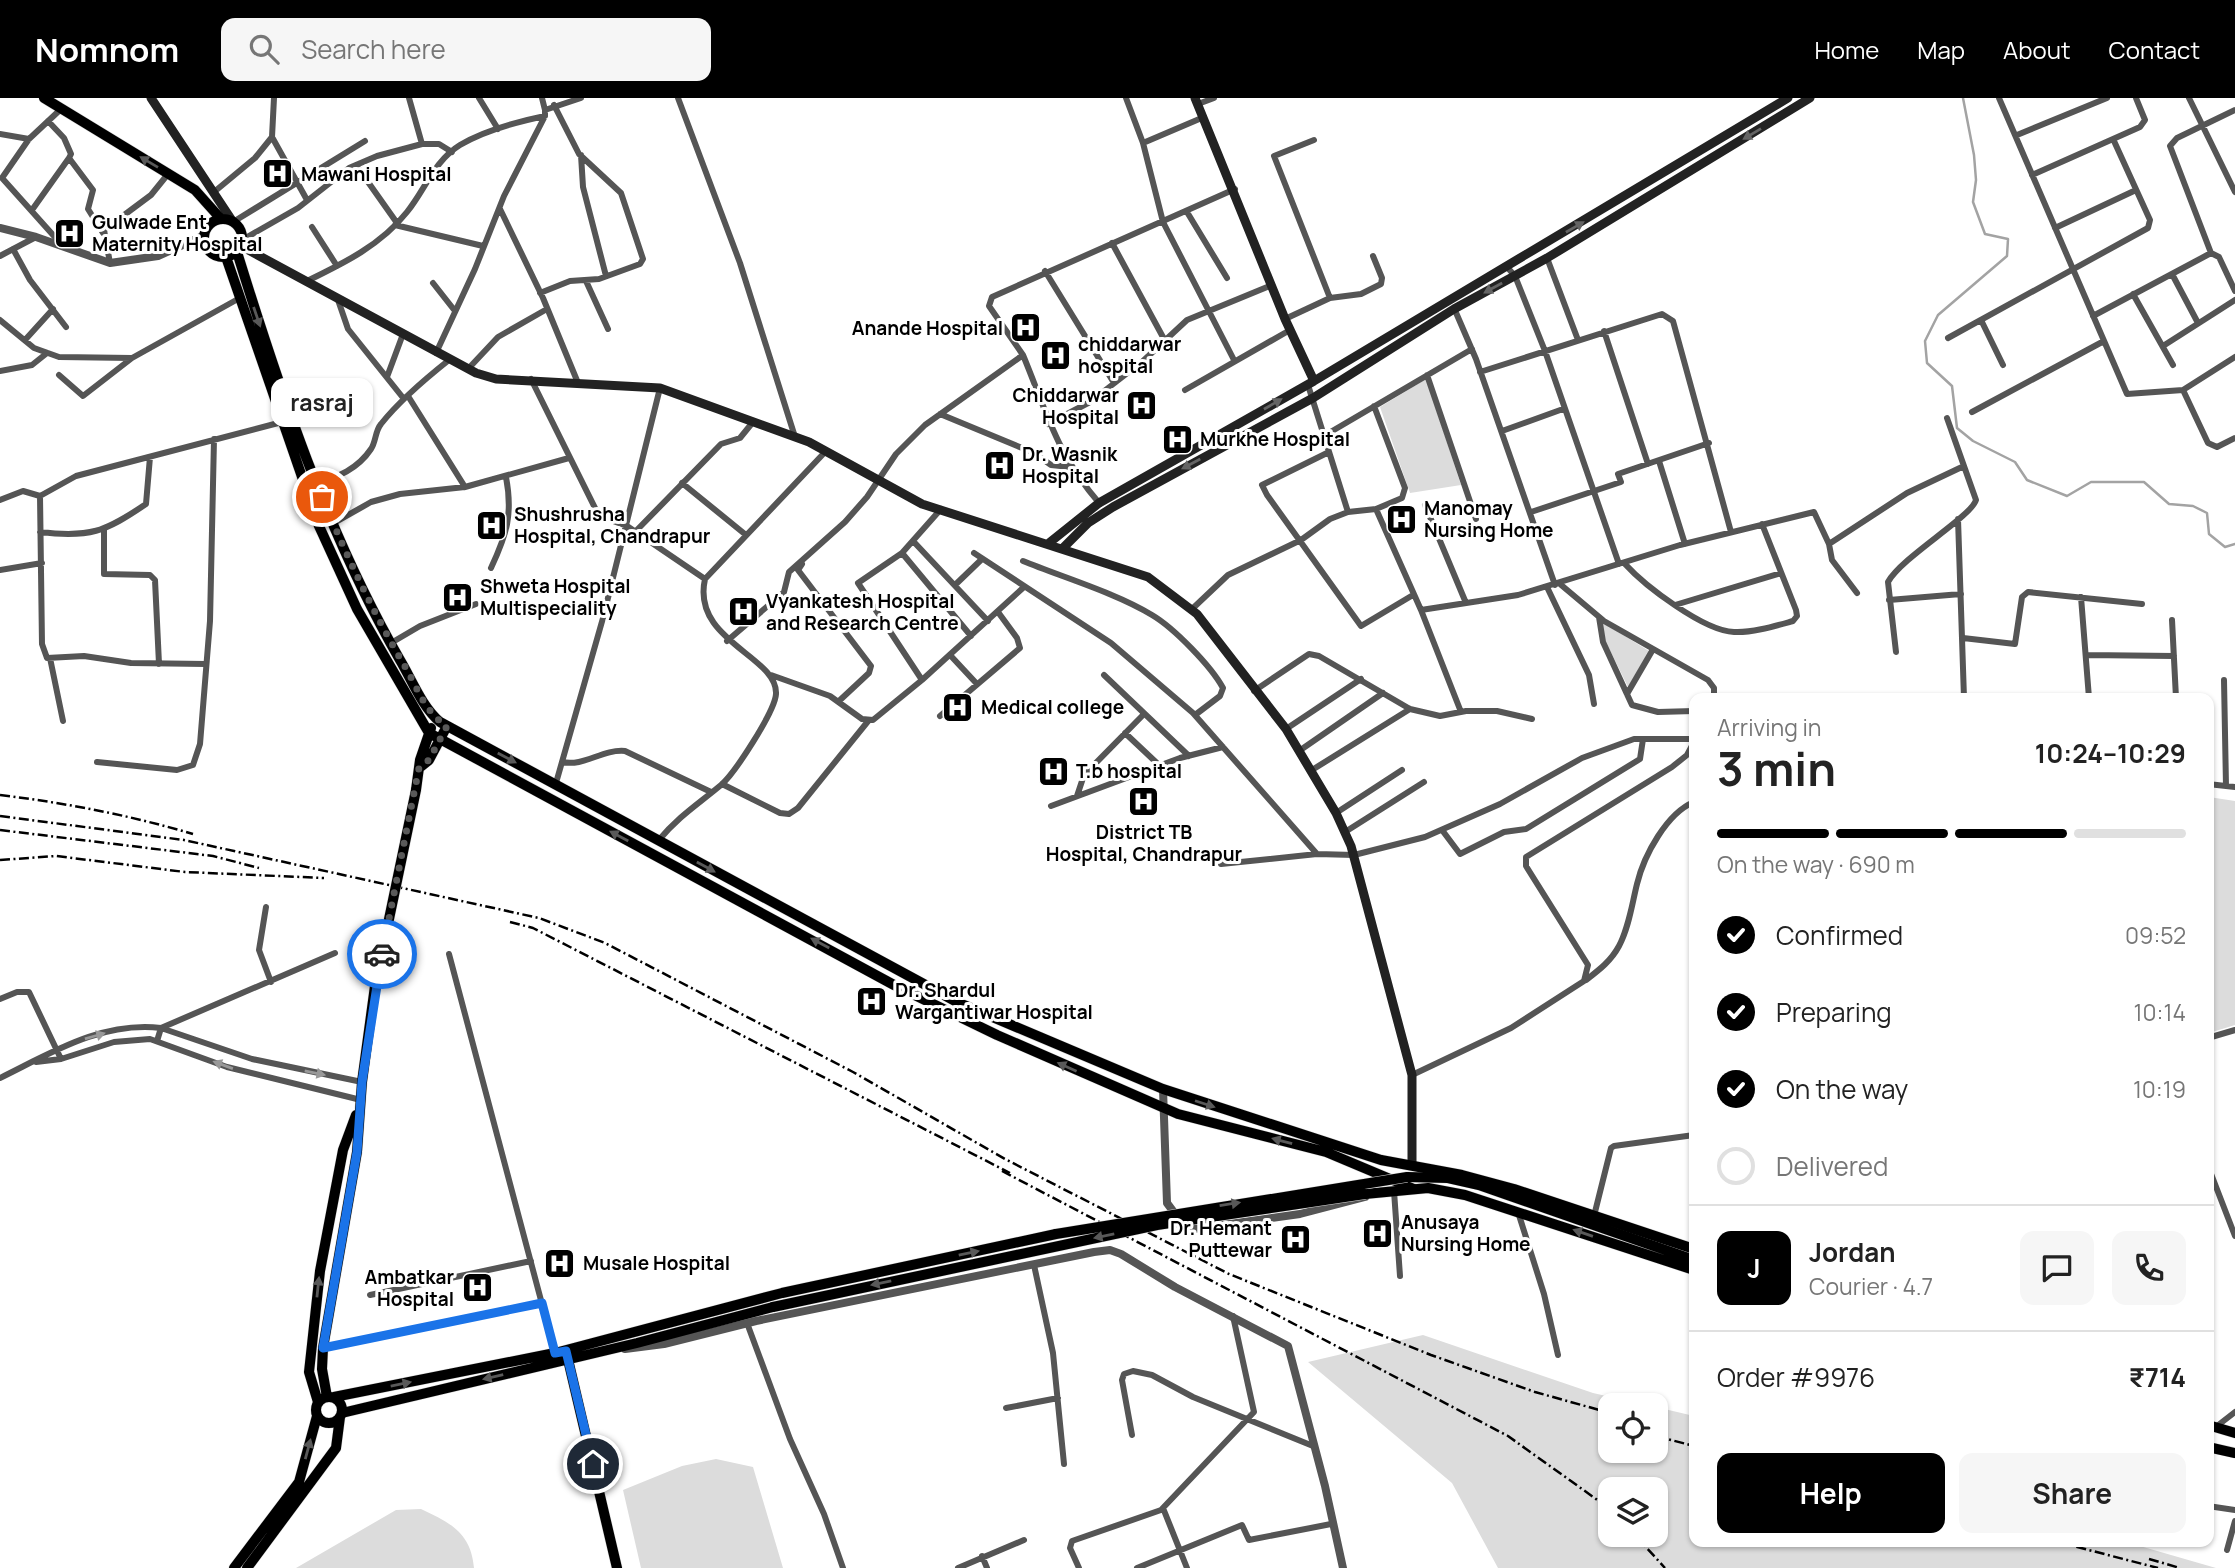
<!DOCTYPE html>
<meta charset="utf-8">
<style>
body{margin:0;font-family:Manrope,sans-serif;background:#f6f6f6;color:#222;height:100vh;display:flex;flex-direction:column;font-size:26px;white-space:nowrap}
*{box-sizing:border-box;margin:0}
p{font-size:23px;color:#767676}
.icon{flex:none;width:38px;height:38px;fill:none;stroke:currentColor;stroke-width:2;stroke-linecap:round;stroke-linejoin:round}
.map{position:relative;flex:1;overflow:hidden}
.panel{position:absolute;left:1689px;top:595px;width:525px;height:854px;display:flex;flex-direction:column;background:#fff;border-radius:14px;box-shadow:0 2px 5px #0004}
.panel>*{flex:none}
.buttons{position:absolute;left:1598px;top:1295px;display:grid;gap:14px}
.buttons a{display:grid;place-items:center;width:70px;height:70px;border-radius:14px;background:#fff;box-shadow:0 2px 5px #0004;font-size:35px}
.pin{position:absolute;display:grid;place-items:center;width:60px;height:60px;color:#fff;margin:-30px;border:4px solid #fff;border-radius:50%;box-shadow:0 2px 7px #0007}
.courier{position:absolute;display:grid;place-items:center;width:70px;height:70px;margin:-35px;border:5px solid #1a73e8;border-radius:50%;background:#fff;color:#222;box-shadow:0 2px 9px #0007}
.bubble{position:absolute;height:49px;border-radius:14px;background:#fff;box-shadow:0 2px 5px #0004;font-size:23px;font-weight:700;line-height:49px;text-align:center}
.overview em{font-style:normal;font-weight:700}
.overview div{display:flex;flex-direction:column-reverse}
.overview{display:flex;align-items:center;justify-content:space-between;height:119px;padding:0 28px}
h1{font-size:46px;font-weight:700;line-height:52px}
.bar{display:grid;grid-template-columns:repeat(4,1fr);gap:10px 7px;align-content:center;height:84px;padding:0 28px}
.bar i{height:9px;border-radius:5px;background:#e0e0e0}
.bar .selected{background:#000}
.bar p{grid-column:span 4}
.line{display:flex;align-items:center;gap:18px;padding:0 28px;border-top:2px solid #e0e0e0}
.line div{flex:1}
.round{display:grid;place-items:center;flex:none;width:74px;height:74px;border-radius:14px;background:#f6f6f6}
ol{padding:0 28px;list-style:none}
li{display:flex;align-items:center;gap:21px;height:77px}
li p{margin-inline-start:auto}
li .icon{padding:7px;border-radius:50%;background:#000;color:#fff;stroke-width:4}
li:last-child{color:#767676}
li i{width:38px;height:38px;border:4px solid #e0e0e0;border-radius:50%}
.action{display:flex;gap:14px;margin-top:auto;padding:14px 28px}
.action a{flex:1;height:80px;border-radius:14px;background:#000;color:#fff;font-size:28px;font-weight:700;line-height:80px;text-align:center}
.action a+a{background:#f6f6f6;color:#222}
header{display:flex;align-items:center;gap:42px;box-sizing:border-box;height:98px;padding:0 35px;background:#000;color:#fff}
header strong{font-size:33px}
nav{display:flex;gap:38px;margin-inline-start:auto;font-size:24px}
.search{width:490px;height:63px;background:#f6f6f6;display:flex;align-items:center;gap:18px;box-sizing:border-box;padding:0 24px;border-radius:14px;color:#767676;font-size:26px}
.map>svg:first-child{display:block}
.green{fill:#dcdcdc;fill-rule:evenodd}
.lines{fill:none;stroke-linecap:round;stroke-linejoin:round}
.stream{stroke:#a3a3a3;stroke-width:2.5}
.primary-casing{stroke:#dbdbdb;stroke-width:11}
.trunk-casing{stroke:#dbdbdb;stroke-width:11}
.minor{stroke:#555;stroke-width:6}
.tertiary{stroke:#555;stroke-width:8}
.secondary{stroke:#222;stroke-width:9}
.primary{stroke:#000;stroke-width:10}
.trunk{stroke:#000;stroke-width:10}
.rail{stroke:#000;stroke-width:2.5;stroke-dasharray:10 3.5 2 3.5;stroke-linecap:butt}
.primary-bridge-casing{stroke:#dbdbdb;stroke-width:11;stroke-linecap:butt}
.trunk-bridge-casing{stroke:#dbdbdb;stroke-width:11;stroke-linecap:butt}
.primary-bridge{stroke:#000;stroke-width:10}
.trunk-bridge{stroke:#000;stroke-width:10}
.oneway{fill:#646464}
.oneway2{fill:#595959}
.oneway3{fill:#999}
.done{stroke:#595959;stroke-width:7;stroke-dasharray:0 12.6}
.route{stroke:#1a73e8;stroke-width:9}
.labels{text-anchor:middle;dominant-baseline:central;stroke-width:6;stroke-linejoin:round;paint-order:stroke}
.poi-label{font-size:19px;font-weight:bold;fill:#000;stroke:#fff;text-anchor:start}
</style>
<header>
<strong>Nomnom</strong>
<div class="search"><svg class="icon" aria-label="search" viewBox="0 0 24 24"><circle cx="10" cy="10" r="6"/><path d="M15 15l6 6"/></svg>Search here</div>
<nav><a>Home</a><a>Map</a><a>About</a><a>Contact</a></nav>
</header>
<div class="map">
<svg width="2235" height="1470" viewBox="0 0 2235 1470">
<rect width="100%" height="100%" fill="#fff"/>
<path class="green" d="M1426,281L1461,387L1410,395L1380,309Z
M1602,524L1649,553L1628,589L1605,542Z
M2209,699L2235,703V927L2209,935Z
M1423,1237L1593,1295L1646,1307H1610V1353H1656V1309L1694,1318V1444H2126L2216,1470H1498L1452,1385L1308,1264ZM1610,1391H1656V1437H1610Z
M716,1361L753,1369L783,1470H641L623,1392L682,1368Z
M421,1411C451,1425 471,1435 474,1470H296L396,1412Z"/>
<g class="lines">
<path class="stream" d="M1963,0L1974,57L1976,82L1973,104L1985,136L2008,141L2007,158L1938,217L1925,243L1927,265L1952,288L1957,330L1973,343L2015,364L2027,382L2067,398L2091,384H2144L2169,406L2193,408L2207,415L2209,436L2225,449L2235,446"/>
<defs>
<path id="primary" d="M44,0L195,92L221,121
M204 140a19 19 0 1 1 38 0a19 19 0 1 1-38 0Z
M237,154C280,293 327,435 400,562C412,582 422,609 440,624L957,904L1163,991L1381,1062L1462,1077L1514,1091L1694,1151
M226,159L319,428L357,511L429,635L894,887L997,937L1178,1016L1326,1054L1414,1091
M419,670L429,662L447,628
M416,692L420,662L431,630
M566,1253L617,1470
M327,1299L322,1271L323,1250L357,1054L362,984L375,888
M318,1304L309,1274L320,1173L343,1052L356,1017"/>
<path id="trunk" d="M1407,1079L1448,1080L1479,1087L1694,1162
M1365,1096L1428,1090L1465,1097L1694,1172
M316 1312a13 13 0 1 1 26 0a13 13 0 1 1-26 0Z
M334,1299L555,1255L782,1195L1056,1136
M342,1315L637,1245L773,1209
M2208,1327L2235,1335
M2208,1349L2235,1355
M234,1470L299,1384L317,1318
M247,1470L336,1350L340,1319"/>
</defs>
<use href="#primary" class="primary-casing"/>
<use href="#trunk" class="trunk-casing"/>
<path class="minor" d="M409,0L422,46
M479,0L498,31
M542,0L545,12
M678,0L740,165L795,339
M1126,0L1143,45L1163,124L1234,262
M1999,0L2127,296L2183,292L2235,259
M2189,0L2235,94
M1198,6L1214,0
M61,11L29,41L2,80L62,147
M48,23L64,40L71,56L69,60L93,92L88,111L103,135
M0,36L29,41
M2017,37L2107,0
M272,39L307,102
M1143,45L1204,19
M581,57L583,89L606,178
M356,67L397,125
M2032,77L2140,29L2145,22L2136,0
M214,94L255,60L272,39L274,0
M500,111L543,200L578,285
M32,112L69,60
M1187,114L1227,180
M233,124L365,43
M395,127L483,148
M312,129L337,168
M2055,130L2136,92
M242,142L298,110L349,70L377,58L422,46H439L452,54
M1112,145L1164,241
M13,151L30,182L66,229
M2211,155L2170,48L2177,40L2235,12
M0,158L36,139
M1547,160L1578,242
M110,165L104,132L151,97L168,76
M1507,169L1515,178L1545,253L1619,466
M1045,173L1114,285
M2172,176L2198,225
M307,183C344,165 381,147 407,114C425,92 434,63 460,47C485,32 516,24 545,18V12L581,0
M586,183L608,231
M433,185L455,213
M540,195L570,183L599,181L640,166L643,161L621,95L579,56L554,7
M2133,196L2173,267
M337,199L348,231L404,301
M1330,200L1361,196L1381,186L1382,180L1373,158
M1454,210L1476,261L1555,487
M2093,218L2211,155L2219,159L2235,193
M1285,221L1330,200L1274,58L1314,42
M0,222L34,250L59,259L132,260L238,201
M1981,222L2003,267
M1604,233L1648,366
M1948,240L2148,130L2150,122L2114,43
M25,242L53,211
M2163,248L2235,202
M436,255L475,171L504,98L545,18
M1023,257C1047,315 1057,357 1100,406
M468,271L498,239L547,211
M0,273L32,267L47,255
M1480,274L1662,216L1673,223L1731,434
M59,277L83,298L132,260
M1427,277L1476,421
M387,279L403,236
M531,281L599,418L627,428L705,481
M1308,287L1348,414
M1185,292L1290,232
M2183,292L2208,345L2217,349L2235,340
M408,298L465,389
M1972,314L2104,243
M940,316L1034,355L1051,367L1070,369
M1048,326L1090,304L1143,263L1187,222L1272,187
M1502,333L1563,311
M1322,339L1472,251
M1327,355L1262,387L1267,397L1361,528L1413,497
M1659,363L1685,446
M315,383C337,382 359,369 371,351C376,344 375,333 381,326C400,302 425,281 449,262
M682,385L746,437
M0,402L23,393L40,398
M1425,407L1466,505
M1376,411L1421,512L1518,497L1680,447L1814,414L1829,446L1832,462L1857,495
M1531,414L1621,384L1618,376L1709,345
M1958,421L1964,600
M334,425L371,404L400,396L465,389L569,360
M104,432V476L150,477L155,482L159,566
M40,434C89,440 105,434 146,406L150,359
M635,434L721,346L740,340L753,324
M913,443L988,523
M1829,446L1907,395L1964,368
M902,455L971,538
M974,455L1111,545L1193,615L1317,756
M1023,463C1062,479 1116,495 1152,517C1174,530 1211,568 1223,590L1220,598L1195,617
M802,466L798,472L871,568L869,575L839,603
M1625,466C1645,488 1704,533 1734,534C1752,535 1775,528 1793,523L1797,518L1796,512L1762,426
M491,470C507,436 513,416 506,379
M0,472L42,465
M1560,486L1604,523L1708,582L1714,590V600
M955,487L982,461
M1547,489L1589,577L1594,606
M2081,499L2089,600
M1889,502L1961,496
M1675,507L1781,475
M1191,512L1228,477L1301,442L1330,421L1348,414L1376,411L1402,400L1405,390L1374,308
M1421,512L1461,614
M1599,519L1603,544L1632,607L1658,614L1694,613
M2172,522L2176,600
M1963,540L2015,546L2022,499L2028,494L2142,506
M727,543L784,494L789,474L845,424L867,399L896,356L925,327L1023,257L989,208L992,199L1235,91
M391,545L420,528L476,506
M1896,554L1888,484C1902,459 1971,419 1976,402L1947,320
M950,557L977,586
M2086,557L2174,558
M50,560L63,623
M206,566L131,565L84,558L47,560L42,546L40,398L76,378L282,324
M771,577L830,598L862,621L873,622L922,582L1024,489
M1104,577L1189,658
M922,582L858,485L902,455L941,411
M2224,582L2226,688
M1254,593L1309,556L1319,558L1410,611L1440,618L1466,613H1497L1532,621
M1627,596L1652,553
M940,618L1020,550L1017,540L998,514
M1286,631L1361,581
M1125,635L1160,668
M1299,653L1383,595
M97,664L177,672L193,667L200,646L210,523L214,341
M562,664C584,669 602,651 625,653L711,694
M1312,672L1410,611
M556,685L603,520L660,290
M722,686L780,715L789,716L798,710L869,622
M2208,686L2235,689
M1077,698L1084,677L1144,616
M1051,708L1180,660L1223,649
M1336,715L1402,672
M1442,732L1460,756L1504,734L1526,731L1640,661L1643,641
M1345,734L1424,684
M658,743C679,718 697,707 721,687C735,675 775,613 776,596C778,558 691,543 705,481L826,353
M1221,766L1317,756L1354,757L1425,739L1500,706L1582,660L1634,641H1694
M266,809L259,852L271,884
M449,856L555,1255
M1586,882C1599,872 1611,863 1619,848C1629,829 1632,806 1637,786C1644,757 1667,715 1694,704
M0,901L17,894H29L61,961
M2208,940L2235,932
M157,943L161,930L335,855
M36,964L61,961L114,944L150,941L227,969L361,1002
M1412,977L1511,930L1584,883L1588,867L1526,768V759L1672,669L1687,657L1694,644
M0,980C51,955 102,923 161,930L252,961L362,984
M2208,1068L2235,1138
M1394,1093L1400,1178
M1518,1114L1544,1196L1558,1257
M1594,1118L1611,1050L1614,1048L1694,1037
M1034,1167L1053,1255L1064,1366
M370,1197L531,1163
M747,1225L790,1341L824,1416L843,1470
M323,1250L542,1205
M1006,1310L1058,1300
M2208,1335L2235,1314
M1132,1337L1122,1282L1124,1276L1133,1273L1152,1277L1193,1299L1313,1348
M2208,1408L2235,1412
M1163,1410L1187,1470
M2227,1452L2235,1423
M982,1458L987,1470
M958,1470L1024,1442
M1079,1470L1070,1450L1072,1443L1161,1412L1254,1314L1233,1218
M1137,1470L1242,1427L1249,1442L1331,1426"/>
<path class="tertiary" d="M0,130L36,139L110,165L158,158L203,138
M1163,991L1167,1105L1187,1132L1300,1116L1365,1099
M625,1251L664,1246L756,1223L1094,1154L1110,1152L1121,1156L1175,1189L1288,1248L1325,1388L1343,1470"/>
<path class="secondary" d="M151,0L233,124
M1195,0L1285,221L1314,283
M241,148L476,275L496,281L660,290L809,344L922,406L1148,479L1197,516L1286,631L1336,715L1351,748L1412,977V1067
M1049,445L1099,405L1314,283L1788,0
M1063,450L1088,425L1113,409L1313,300L1454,211L1547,160L1810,0"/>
<use href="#primary" class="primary"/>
<use href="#trunk" class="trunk"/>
<path class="rail" d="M0,697C66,705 129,717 193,736
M0,718L184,742L539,820L605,845L853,974L1005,1061L1229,1176L1431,1257L1535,1294L1610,1315
M0,732L213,758L259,770
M0,762L56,758L185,774L324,780
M510,824L533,830L1010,1075
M1002,1073L1508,1338L1610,1411
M1656,1338L1694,1348
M1635,1437L1665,1470
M2058,1444L2158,1470
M2149,1461L2180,1470"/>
<defs>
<path id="primary-bridge" d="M375,888L416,692"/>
<path id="trunk-bridge" d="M1056,1136L1407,1079
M773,1209L1157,1127L1365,1096"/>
</defs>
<use href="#primary-bridge" class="primary-bridge-casing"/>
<use href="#trunk-bridge" class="trunk-bridge-casing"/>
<use href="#primary-bridge" class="primary-bridge"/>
<use href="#trunk-bridge" class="trunk-bridge"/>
</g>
<defs><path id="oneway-solid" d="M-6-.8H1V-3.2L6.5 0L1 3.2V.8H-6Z" transform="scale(1.75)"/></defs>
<g class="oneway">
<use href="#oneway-solid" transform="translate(1752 36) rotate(149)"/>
<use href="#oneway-solid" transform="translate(1575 129) rotate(-30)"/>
<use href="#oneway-solid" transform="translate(1493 190) rotate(151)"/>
<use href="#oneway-solid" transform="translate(1273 306) rotate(-30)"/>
<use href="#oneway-solid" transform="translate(1191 366) rotate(152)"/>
</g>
<g class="oneway2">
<use href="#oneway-solid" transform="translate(149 64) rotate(-149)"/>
<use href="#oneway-solid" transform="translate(257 219) rotate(71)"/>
<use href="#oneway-solid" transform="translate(507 660) rotate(28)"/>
<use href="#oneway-solid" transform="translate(619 738) rotate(-152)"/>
<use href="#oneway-solid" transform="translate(706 769) rotate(29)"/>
<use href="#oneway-solid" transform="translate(820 845) rotate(-152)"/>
<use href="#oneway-solid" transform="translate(1067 969) rotate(-156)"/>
<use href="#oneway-solid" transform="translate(1205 1006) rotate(18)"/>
<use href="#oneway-solid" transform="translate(1282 1043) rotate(-165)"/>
<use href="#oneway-solid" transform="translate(1230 1106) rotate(-9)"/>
<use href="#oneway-solid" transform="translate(1583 1135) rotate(-161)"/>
<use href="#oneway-solid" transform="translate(1104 1138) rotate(168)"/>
<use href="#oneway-solid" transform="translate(969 1155) rotate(-12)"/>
<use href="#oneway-solid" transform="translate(881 1185) rotate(168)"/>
<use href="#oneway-solid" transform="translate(318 1189) rotate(-84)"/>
<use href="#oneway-solid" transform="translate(493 1279) rotate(167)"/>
<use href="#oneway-solid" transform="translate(401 1286) rotate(-11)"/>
<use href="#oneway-solid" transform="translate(308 1351) rotate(-75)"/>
</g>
<g class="oneway3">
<use href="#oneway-solid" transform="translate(95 938) rotate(-16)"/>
<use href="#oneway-solid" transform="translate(223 967) rotate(-160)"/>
<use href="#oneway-solid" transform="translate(315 975) rotate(11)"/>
</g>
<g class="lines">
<path class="done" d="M322,399C347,459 374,516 407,572C418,592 427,616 447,628L429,662L419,670L382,856"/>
<path class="route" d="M382,856L362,984L357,1054L323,1250L542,1205L555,1255L566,1253L593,1366"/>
</g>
<defs>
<symbol id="hospital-square" viewBox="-11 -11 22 22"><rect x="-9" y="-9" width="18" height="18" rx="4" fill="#000" stroke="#fff"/><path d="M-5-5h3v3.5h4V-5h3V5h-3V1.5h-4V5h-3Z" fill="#fff"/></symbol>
</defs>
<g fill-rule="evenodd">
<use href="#hospital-square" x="260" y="58" width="35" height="35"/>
<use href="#hospital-square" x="52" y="118" width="35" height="35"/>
<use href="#hospital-square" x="1008" y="212" width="35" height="35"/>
<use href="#hospital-square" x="1038" y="240" width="35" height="35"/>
<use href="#hospital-square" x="1124" y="290" width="35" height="35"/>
<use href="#hospital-square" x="1160" y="324" width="35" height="35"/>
<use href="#hospital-square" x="982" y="350" width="35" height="35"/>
<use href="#hospital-square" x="1384" y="404" width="35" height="35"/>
<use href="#hospital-square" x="474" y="410" width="35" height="35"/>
<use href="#hospital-square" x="440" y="482" width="35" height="35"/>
<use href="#hospital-square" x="726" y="496" width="35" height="35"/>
<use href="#hospital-square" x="940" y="592" width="35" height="35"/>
<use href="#hospital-square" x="1036" y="656" width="35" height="35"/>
<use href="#hospital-square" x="1126" y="686" width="35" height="35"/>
<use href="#hospital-square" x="854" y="886" width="35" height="35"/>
<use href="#hospital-square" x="1360" y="1118" width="35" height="35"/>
<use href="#hospital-square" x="1278" y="1124" width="35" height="35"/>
<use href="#hospital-square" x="542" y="1148" width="35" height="35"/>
<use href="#hospital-square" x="460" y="1172" width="35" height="35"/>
</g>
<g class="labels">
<g class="poi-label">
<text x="301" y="76">Mawani Hospital</text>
<text x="92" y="124">Gulwade Ent<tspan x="92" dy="22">Maternity Hospital</tspan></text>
<text x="1003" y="230" text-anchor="end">Anande Hospital</text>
<text x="1078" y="246">chiddarwar<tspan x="1078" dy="22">hospital</tspan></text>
<text x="1119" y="297" text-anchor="end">Chiddarwar<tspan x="1119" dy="22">Hospital</tspan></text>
<text x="1200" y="341">Murkhe Hospital</text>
<text x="1022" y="356">Dr. Wasnik<tspan x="1022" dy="22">Hospital</tspan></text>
<text x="1424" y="410">Manomay<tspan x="1424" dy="22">Nursing Home</tspan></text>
<text x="514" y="416">Shushrusha<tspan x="514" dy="22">Hospital, Chandrapur</tspan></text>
<text x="480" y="488">Shweta Hospital<tspan x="480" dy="22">Multispeciality</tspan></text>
<text x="766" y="503">Vyankatesh Hospital<tspan x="766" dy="22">and Research Centre</tspan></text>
<text x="981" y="609">Medical college</text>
<text x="1076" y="673">T.b hospital</text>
<text x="1144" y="734" text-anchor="middle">District TB<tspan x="1144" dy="22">Hospital, Chandrapur</tspan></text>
<text x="895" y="892">Dr. Shardul<tspan x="895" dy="22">Wargantiwar Hospital</tspan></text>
<text x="1401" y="1124">Anusaya<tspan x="1401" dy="22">Nursing Home</tspan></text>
<text x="1272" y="1130" text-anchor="end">Dr. Hemant<tspan x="1272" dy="22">Puttewar</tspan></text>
<text x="583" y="1165">Musale Hospital</text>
<text x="454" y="1179" text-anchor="end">Ambatkar<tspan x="454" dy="22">Hospital</tspan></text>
</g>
</g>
</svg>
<div class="buttons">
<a><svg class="icon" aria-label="locate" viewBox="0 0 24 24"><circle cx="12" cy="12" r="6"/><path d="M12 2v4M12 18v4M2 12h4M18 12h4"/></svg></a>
<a><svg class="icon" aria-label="layers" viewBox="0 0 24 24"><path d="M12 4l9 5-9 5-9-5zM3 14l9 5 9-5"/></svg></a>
</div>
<div class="pin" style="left:322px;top:399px;background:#ea580c"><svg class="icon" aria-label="bag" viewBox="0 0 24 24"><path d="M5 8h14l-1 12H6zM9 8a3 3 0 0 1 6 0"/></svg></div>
<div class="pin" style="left:593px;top:1366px;background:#1f2937"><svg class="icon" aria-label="home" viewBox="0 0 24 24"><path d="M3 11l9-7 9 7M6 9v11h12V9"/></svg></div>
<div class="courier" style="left:382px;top:856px"><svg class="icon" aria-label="car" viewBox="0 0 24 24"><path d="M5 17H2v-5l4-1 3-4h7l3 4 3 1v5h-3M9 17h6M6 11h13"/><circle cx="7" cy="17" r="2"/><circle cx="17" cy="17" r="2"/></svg></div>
<div class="bubble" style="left:271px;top:280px;width:102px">rasraj</div>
<section class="panel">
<div class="overview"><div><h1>3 min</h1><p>Arriving in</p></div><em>10:24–10:29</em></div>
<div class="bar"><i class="selected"></i><i class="selected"></i><i class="selected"></i><i></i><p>On the way · 690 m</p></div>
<ol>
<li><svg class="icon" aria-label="check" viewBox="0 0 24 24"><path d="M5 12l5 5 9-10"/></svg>Confirmed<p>09:52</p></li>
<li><svg class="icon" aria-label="check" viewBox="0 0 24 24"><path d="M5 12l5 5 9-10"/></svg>Preparing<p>10:14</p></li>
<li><svg class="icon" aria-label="check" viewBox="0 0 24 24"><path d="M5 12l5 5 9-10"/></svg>On the way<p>10:19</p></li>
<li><i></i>Delivered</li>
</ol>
<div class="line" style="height:126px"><b class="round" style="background:#000;color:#fff">J</b><div><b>Jordan</b><p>Courier · 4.7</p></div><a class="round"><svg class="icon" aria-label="chat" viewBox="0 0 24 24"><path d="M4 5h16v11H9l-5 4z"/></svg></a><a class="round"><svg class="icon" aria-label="phone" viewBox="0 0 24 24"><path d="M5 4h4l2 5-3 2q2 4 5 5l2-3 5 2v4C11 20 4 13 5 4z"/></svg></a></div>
<div class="line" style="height:91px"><div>Order #9976</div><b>₹714</b></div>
<div class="action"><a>Help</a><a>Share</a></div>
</section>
</div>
